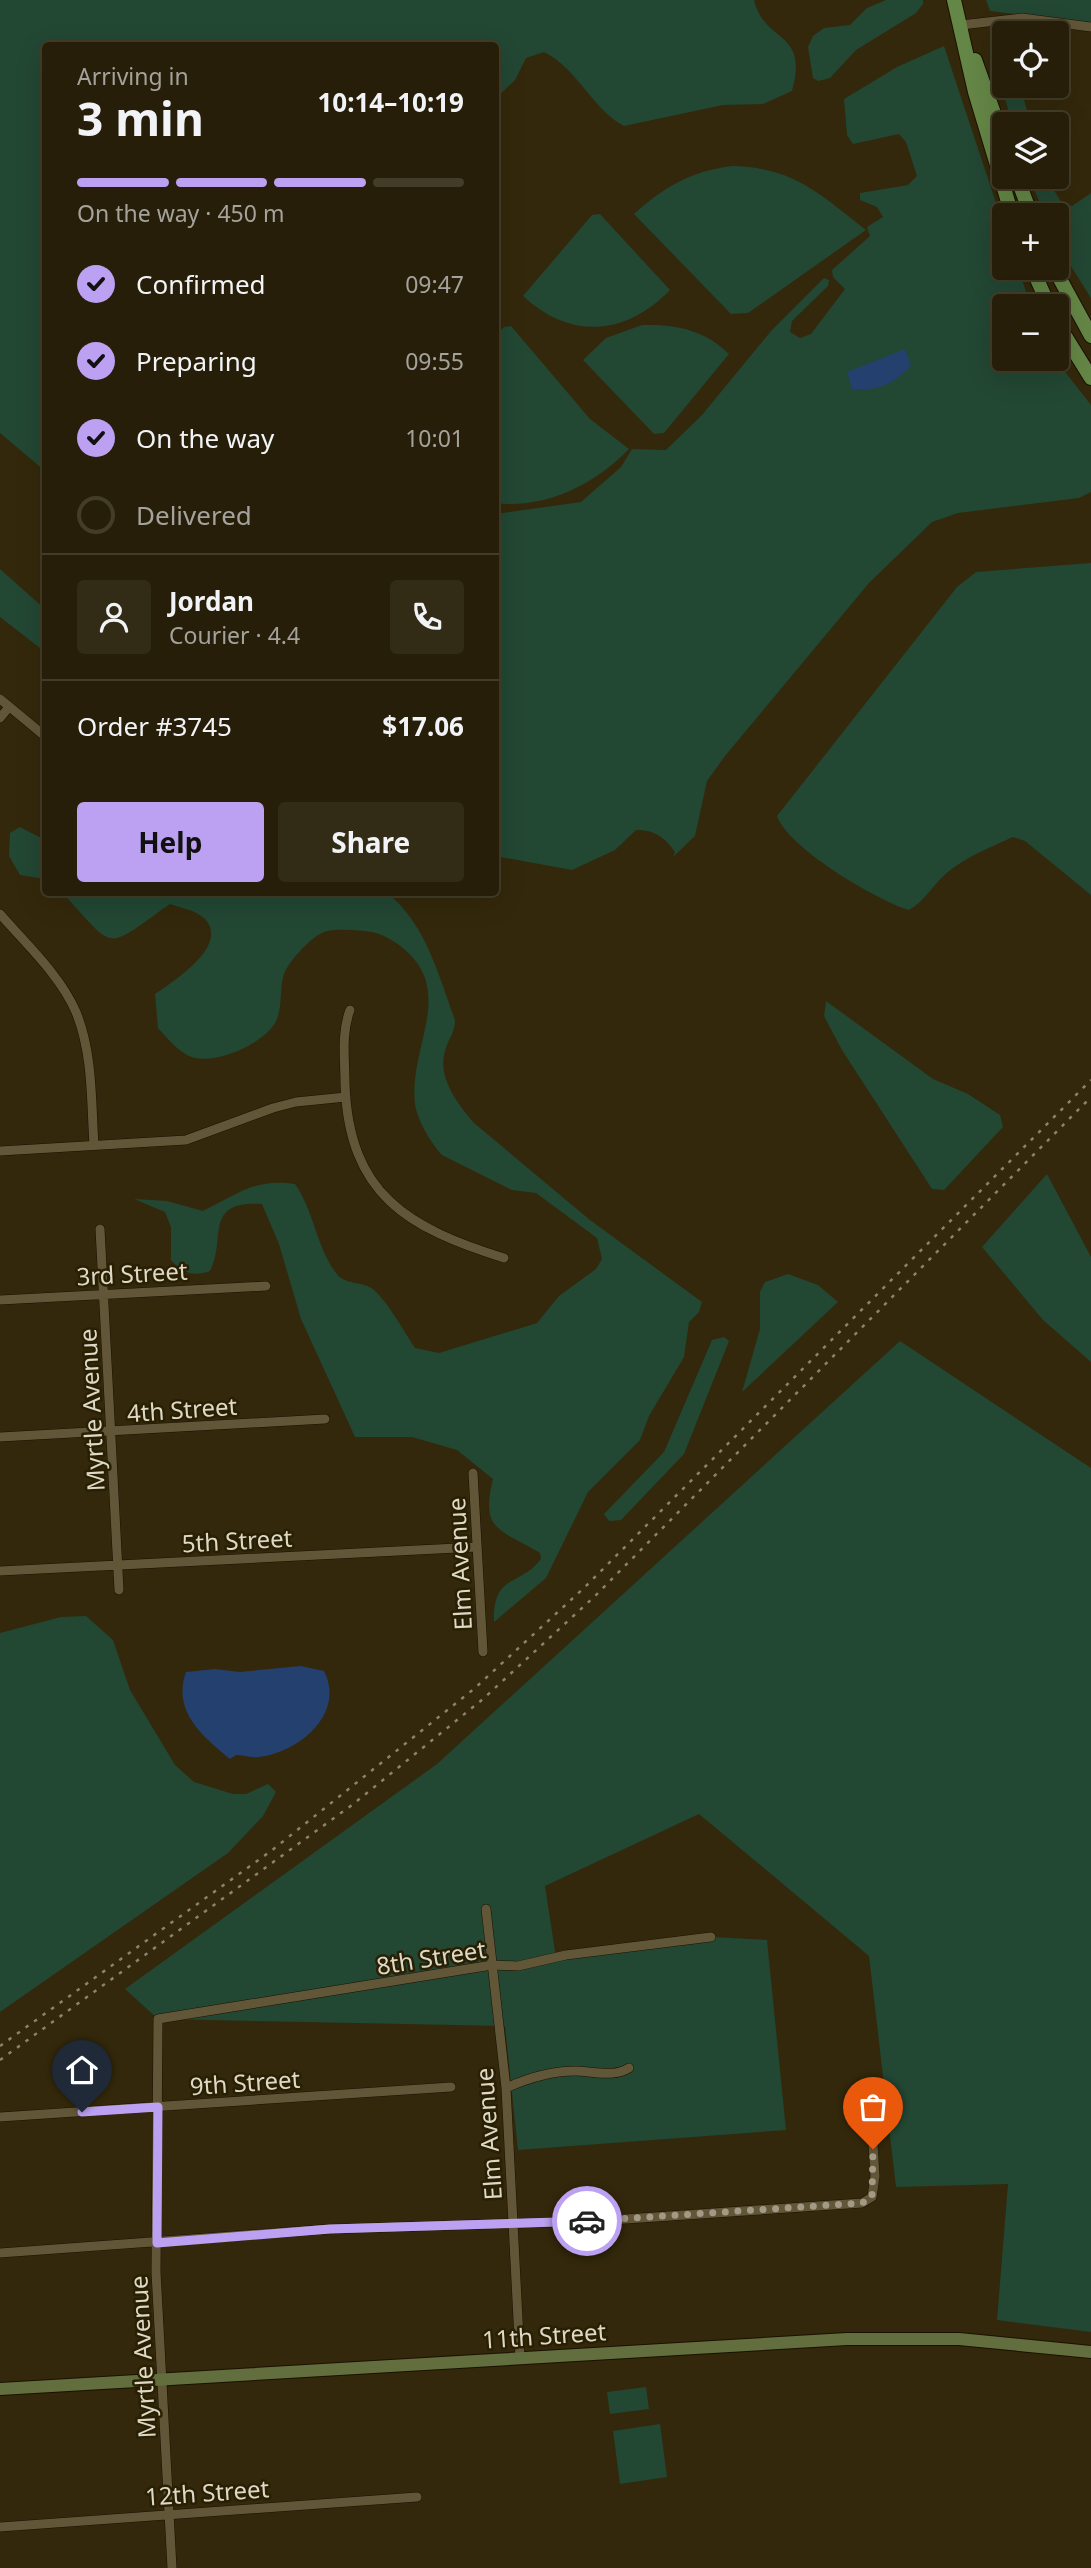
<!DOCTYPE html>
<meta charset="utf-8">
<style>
body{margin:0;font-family:"Noto Sans",sans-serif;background:#322b16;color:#f1f3f6;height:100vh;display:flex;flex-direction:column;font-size:26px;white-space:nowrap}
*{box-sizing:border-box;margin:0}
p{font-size:23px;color:#a4a29c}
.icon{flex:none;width:38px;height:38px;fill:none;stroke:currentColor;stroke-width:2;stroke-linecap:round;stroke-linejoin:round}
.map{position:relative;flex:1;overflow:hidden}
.drawer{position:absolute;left:42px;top:42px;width:457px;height:854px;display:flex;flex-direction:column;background:#261e08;border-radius:7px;box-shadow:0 7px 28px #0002,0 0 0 2px #423c29}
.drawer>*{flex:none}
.buttons{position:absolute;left:992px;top:21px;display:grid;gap:14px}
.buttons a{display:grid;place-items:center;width:77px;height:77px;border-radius:7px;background:#261e08;box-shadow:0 7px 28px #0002,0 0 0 2px #423c29;font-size:35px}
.pin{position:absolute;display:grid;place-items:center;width:60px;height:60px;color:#fff;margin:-72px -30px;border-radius:50% 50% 50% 0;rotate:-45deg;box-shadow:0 0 7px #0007}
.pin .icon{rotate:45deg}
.courier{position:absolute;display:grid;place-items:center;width:70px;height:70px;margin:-35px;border:5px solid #bca0f2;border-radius:50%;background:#fff;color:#222;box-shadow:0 2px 9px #0007}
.overview em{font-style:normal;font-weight:700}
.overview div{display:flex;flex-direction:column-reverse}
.overview{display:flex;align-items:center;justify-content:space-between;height:119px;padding:0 35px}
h1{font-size:46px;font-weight:700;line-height:52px}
.bar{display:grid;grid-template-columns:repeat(4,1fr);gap:10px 7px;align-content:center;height:84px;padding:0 35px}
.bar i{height:9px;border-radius:5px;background:#423c29}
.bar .current{background:#bca0f2}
.bar p{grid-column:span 4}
.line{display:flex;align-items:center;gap:18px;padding:0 35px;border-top:2px solid #423c29}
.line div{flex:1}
.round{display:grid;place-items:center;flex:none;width:74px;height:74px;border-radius:7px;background:#322b16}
ol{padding:0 35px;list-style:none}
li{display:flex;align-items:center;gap:21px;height:77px}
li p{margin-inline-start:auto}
li .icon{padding:7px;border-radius:50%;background:#bca0f2;color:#111;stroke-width:4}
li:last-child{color:#a4a29c}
li i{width:38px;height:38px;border:4px solid #423c29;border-radius:50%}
.cta{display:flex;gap:14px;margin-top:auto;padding:14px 35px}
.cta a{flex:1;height:80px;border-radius:7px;background:#bca0f2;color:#111;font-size:28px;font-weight:700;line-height:80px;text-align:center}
.cta a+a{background:#322b16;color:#f1f3f6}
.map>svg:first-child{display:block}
.green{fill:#224733}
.water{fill:#24406e}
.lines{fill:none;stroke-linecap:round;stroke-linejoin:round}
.minor-casing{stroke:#1b1100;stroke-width:10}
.secondary-casing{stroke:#1b1100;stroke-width:14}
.primary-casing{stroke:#1b1100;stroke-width:16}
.minor{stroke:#625639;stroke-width:9}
.secondary{stroke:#636e3f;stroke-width:12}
.primary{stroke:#648646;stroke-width:14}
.rail{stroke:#8b836c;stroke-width:2.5;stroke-dasharray:3.5 7;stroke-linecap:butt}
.done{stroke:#a29a85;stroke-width:7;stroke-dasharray:0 12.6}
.route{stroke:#bca0f2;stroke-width:9}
.labels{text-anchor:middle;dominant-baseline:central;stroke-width:5;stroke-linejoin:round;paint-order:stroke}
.street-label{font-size:24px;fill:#ded8c7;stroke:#291f02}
</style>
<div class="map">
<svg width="1091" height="2568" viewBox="0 0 1091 2568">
<rect width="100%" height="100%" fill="#33280b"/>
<path class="green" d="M0,0H754C765,45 809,29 792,91L763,104L723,105L624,126C592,109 578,69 544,52L526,58L515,80L495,99V46H46L45,471L0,433Z
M886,0H923V4L916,13L856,50L830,78L818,81L813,78L808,47L813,36L824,28L850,25L867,8Z
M986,0H1091V24L990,11Z
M944,46L1004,227V268H1018L1031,306H1004V359H1055L1091,405V492L1079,498L958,513L932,522L869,583L725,756L707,781L695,836L673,857L675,852C666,838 653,829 636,830L615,850L572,870L495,856V514L581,502L621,467L632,449L666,450L702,415L771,331L824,278L829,280L828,286L792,321L790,332L800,338L811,334L845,289L833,277L832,270L870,236L867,227L883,217L877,207L860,200V193L908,185L917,176L906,142L899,134L853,144L847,135L844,99L897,67Z
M1000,62H1004V86H1020L1031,124H1013L997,74Z
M732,166C793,167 820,194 866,230L748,313L731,314L634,214C664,187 691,171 732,166Z
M1029,177H1046L1061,202L1072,206L1091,193V298L1057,244V215H1045Z
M600,214L670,290C626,336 570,340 523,296L592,215Z
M642,325C676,324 705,330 729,354L664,433L654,434L583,360L606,338Z
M511,326L590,419L629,449C594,485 546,509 495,503V336L504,327Z
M1091,563V895L1025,841L1013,837C991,847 968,856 949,871C934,883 926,900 909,910C876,900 788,848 777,816L957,587L976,572Z
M0,569L45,609V652L0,617Z
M20,827L45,840V879L20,875L9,856L10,833Z
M63,893H387C425,922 439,976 455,1020C455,1033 448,1039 445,1051C437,1078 458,1104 474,1123L590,1220L702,1302L699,1312L689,1322L684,1357L649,1416L640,1440L588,1492L546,1578L494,1622C493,1572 519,1588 541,1559L540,1553C500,1529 480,1531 493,1479L457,1450L412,1437H355L301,1319L279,1244L262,1204C202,1200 227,1240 210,1271C193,1277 182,1273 171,1260V1227L165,1212L134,1199L167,1201L203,1211C238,1194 255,1178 295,1184C314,1211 316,1246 336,1273C345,1286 362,1280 374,1290C390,1305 403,1330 415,1348L439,1353L537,1323L559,1296L596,1269L602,1259L597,1238L536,1193L512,1190L442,1155C431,1143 417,1120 415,1104C408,1048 456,993 404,949C395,941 384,935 372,932C361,930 334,928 324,932C311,937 289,961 284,974C279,989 283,1007 276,1021C266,1043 213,1067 189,1056C177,1050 167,1038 158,1028L155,994C172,982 230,946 205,919C196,910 181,908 170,904C104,950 117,953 63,893Z
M826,1001L933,1079L968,1094L1000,1115L1003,1127L944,1190L932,1189L842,1050L824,1016Z
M1047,1174L1091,1257V1362L1043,1320L982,1247Z
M788,1274L818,1285L838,1302L742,1392L760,1329V1292L765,1282Z
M724,1337L729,1341L684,1454L621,1520L609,1521L604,1514L664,1452L712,1340Z
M900,1341L1091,1468V2332L997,2320L1008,2184L896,2187L869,1956L699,1814L545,1886L556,1958L711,1937L767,1940L786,2130L518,2150L505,2026L158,2019L125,1989L437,1764Z
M86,1616L113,1640L130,1690L175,1765L194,1782L233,1794H246L268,1784L276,1792L263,1816L228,1853L0,2012V1633L61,1617Z
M646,2387L649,2409L610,2414L607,2392Z
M660,2424L667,2477L620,2484L613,2431Z"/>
<path class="water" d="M905,349L911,366C892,385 878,391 852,389L847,372Z
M301,1666L324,1671C346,1714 298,1753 258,1757C251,1758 243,1755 236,1755L230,1759C202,1736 172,1711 186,1672L215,1669L240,1672Z"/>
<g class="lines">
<defs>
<path id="minor" d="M961,25L1022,18L1091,27
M0,699L46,737
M0,718L9,707
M0,914C26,944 60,975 76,1012C93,1054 91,1100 94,1145
M350,1010C341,1034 345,1059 345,1084C349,1195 408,1228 504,1258
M0,1151L186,1140L273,1108L296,1102L346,1097
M100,1229L119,1590
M0,1300L266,1286
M0,1437L325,1419
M473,1473L483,1652
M0,1571L477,1547
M486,1909L506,2088L520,2358
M506,2088C528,2078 552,2071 575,2071C593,2071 613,2078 629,2068
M0,2117L451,2087
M0,2253L330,2229L596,2221L862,2203L872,2197L875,2176L870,2096
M0,2527L417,2497
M172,2568L156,2272L158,2019L492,1965L518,1966L566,1955L711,1937"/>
<path id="secondary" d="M0,2389L847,2339H959L1091,2352"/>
<path id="primary" d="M954,0L975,92L1012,215
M975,60L1004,141
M1017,177L1031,215
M1032,268L1049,306
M1054,268L1091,336
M1057,323L1091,378"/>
</defs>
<use href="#minor" class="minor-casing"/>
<use href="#secondary" class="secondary-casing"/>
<use href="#primary" class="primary-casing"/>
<use href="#minor" class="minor"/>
<use href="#secondary" class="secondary"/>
<use href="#primary" class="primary"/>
<path class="rail" d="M0,2046L271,1851L475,1688L585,1587L1091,1080
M0,2060L352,1805L483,1699L594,1597L1091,1097"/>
</g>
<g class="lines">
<path class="done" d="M587,2221L862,2203L872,2197L873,2149"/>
<path class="route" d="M82,2112L158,2107L157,2243L330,2229L587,2221"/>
</g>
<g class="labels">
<g class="street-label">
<text transform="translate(132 1273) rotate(-3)">3rd Street</text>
<text transform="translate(182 1409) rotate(-4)">4th Street</text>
<text transform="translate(91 1410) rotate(-93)">Myrtle Avenue</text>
<text transform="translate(237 1540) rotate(-3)">5th Street</text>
<text transform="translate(459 1564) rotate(-93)">Elm Avenue</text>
<text transform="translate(431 1957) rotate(-9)">8th Street</text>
<text transform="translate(245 2082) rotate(-4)">9th Street</text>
<text transform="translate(488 2134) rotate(-94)">Elm Avenue</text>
<text transform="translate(544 2335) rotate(-4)">11th Street</text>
<text transform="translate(142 2357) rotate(-93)">Myrtle Avenue</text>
<text transform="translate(207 2492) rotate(-4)">12th Street</text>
</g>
</g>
</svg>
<div class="buttons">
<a><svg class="icon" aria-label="locate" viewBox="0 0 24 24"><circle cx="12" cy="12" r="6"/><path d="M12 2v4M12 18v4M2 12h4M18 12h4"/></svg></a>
<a><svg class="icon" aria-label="layers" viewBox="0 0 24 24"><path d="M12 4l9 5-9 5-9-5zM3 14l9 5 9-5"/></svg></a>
<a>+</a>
<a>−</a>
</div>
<div class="pin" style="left:873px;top:2149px;background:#ea580c"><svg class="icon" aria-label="bag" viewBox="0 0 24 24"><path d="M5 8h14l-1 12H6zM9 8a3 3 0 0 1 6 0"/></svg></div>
<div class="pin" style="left:82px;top:2112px;background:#1f2937"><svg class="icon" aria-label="home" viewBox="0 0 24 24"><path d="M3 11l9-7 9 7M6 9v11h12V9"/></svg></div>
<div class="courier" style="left:587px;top:2221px"><svg class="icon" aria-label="car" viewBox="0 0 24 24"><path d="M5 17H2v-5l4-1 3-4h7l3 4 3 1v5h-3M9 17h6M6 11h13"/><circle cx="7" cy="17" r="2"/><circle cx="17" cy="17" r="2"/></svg></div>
<section class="drawer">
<div class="overview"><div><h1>3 min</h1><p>Arriving in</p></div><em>10:14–10:19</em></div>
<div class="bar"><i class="current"></i><i class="current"></i><i class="current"></i><i></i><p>On the way · 450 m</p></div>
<ol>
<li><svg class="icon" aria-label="check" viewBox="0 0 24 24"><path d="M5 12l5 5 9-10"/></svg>Confirmed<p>09:47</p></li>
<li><svg class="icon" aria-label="check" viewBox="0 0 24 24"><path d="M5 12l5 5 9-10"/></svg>Preparing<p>09:55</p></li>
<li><svg class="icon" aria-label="check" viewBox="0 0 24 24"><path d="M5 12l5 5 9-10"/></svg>On the way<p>10:01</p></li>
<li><i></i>Delivered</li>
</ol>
<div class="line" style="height:126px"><a class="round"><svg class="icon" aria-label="person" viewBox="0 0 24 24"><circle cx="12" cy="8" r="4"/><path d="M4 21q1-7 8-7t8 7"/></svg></a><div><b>Jordan</b><p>Courier · 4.4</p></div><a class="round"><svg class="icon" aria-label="phone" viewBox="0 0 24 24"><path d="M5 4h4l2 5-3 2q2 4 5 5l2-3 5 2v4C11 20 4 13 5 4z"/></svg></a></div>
<div class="line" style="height:91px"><div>Order #3745</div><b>$17.06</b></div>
<div class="cta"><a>Help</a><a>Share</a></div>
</section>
</div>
